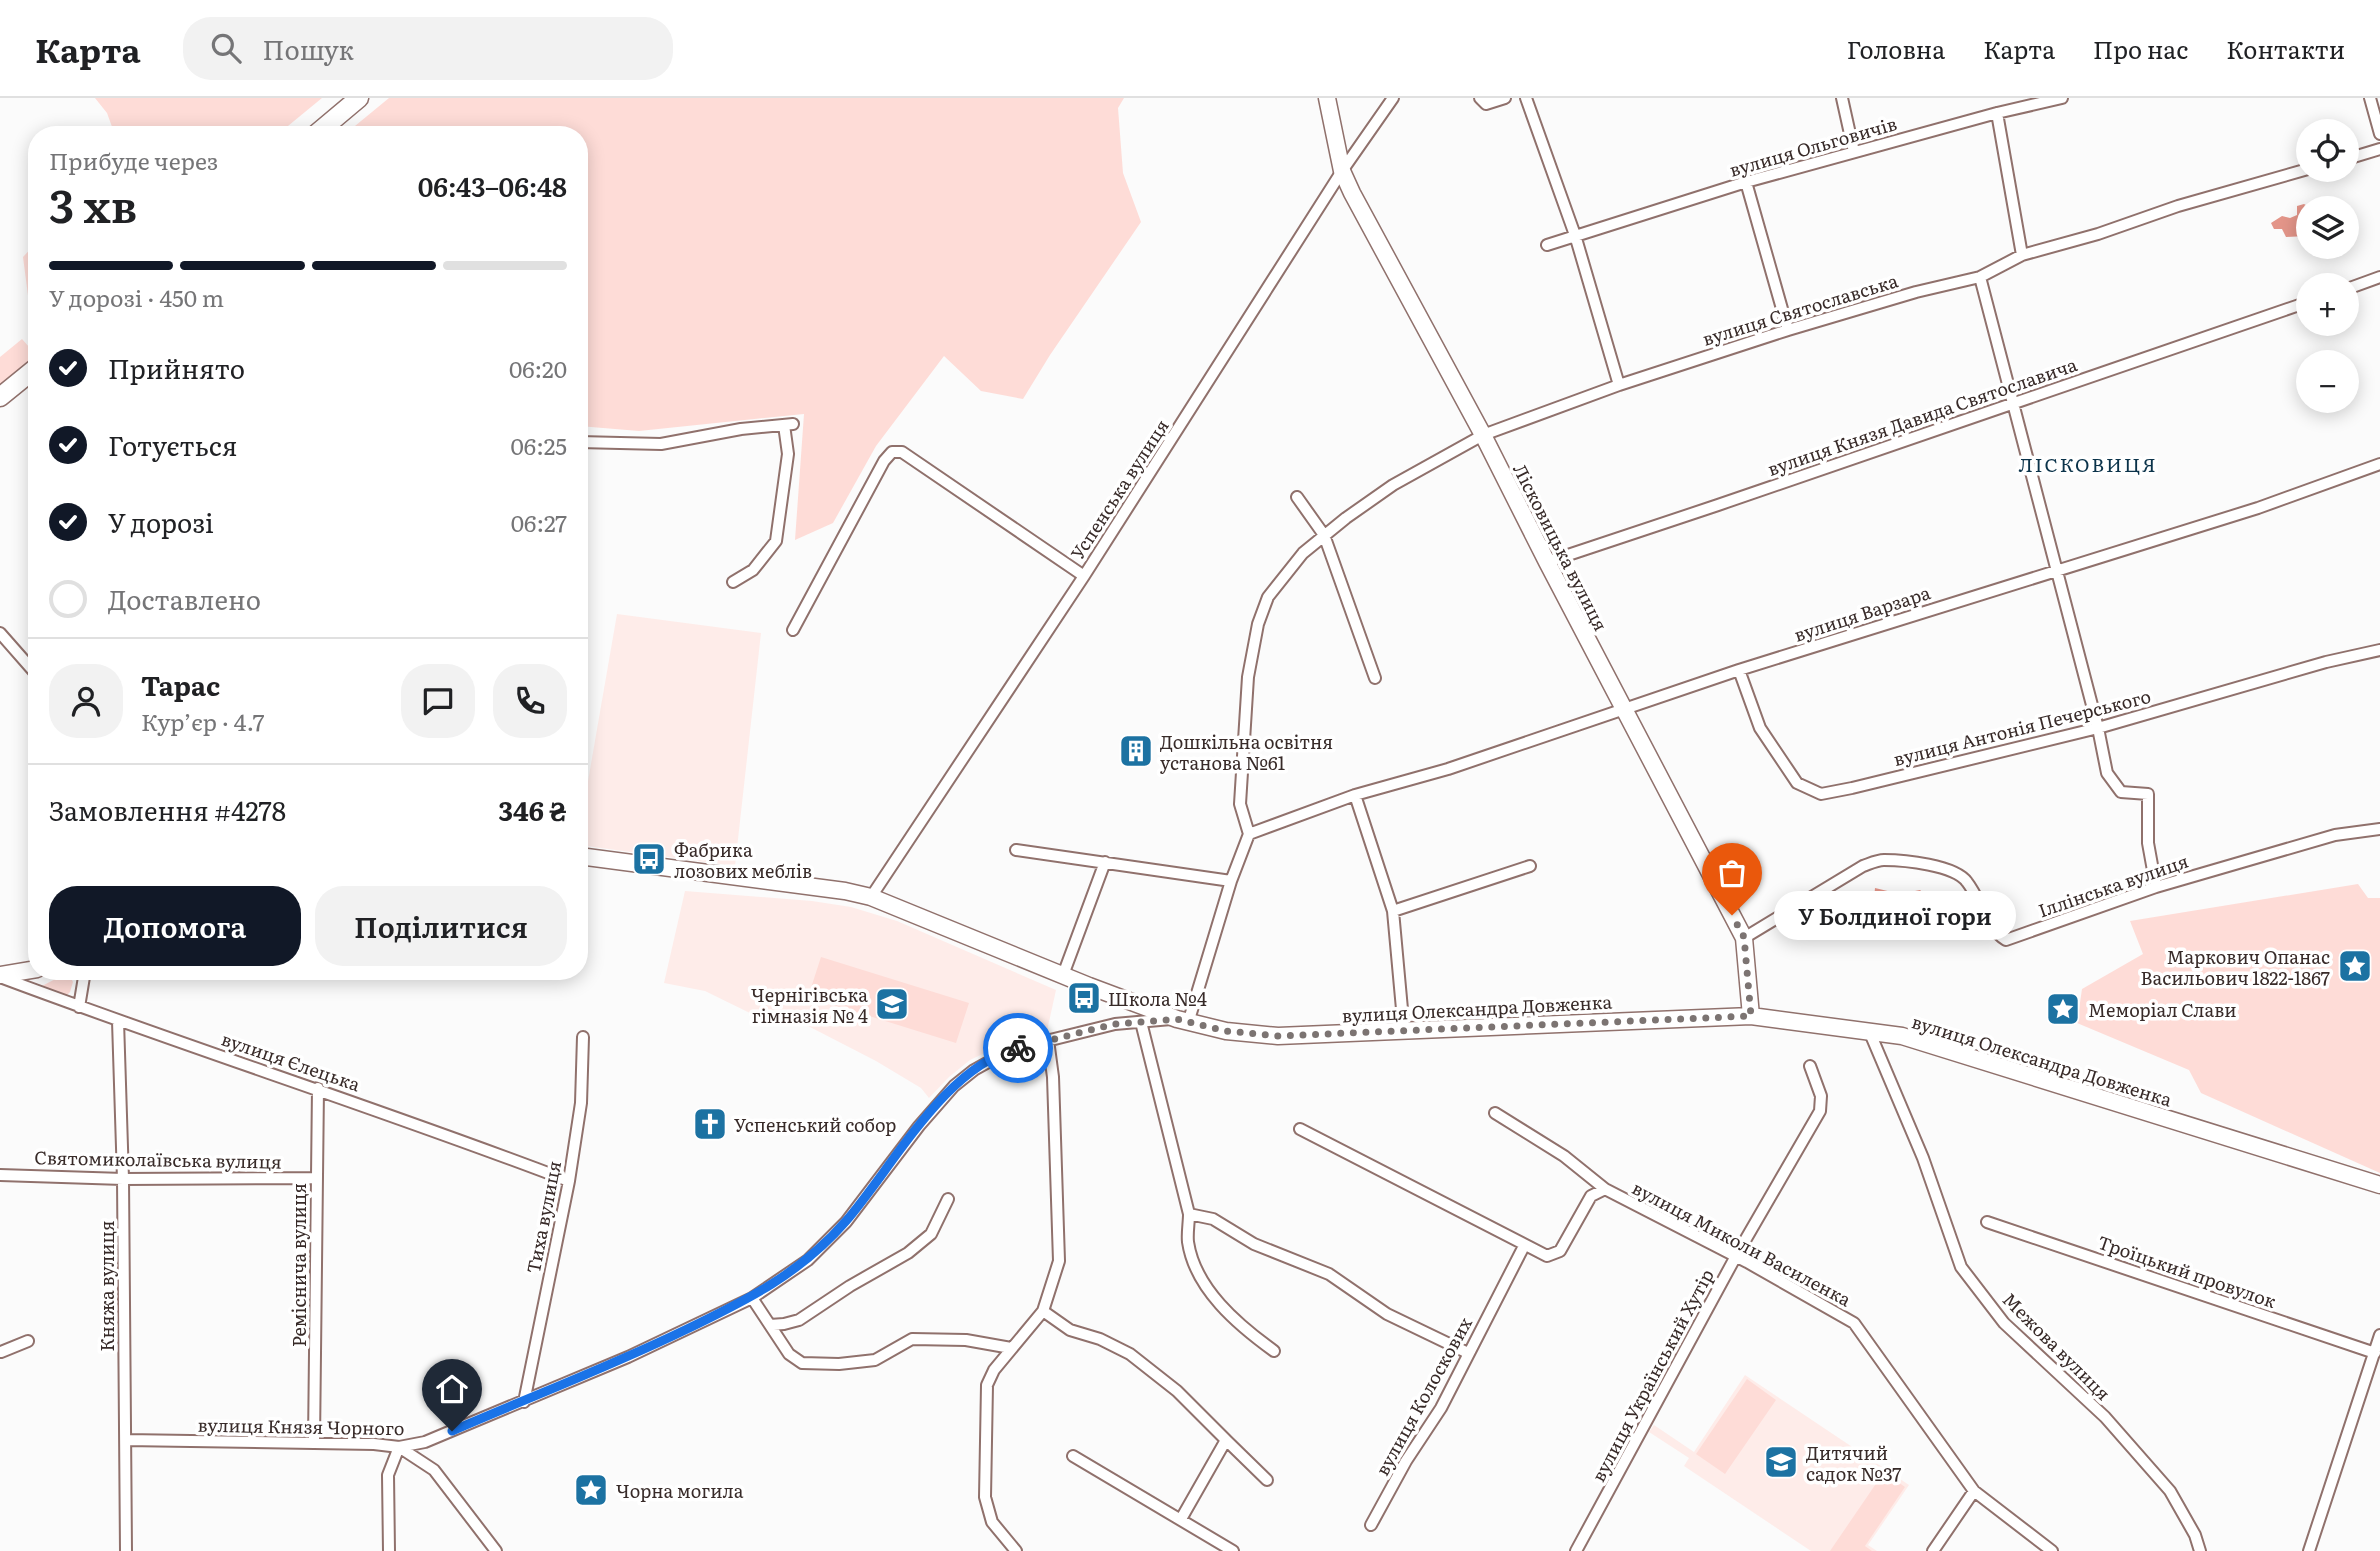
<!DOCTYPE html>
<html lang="uk">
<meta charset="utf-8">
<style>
body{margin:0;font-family:Literata,serif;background:#f2f2f2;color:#202124;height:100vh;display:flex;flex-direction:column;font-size:26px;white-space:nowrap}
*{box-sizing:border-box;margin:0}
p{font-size:23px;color:#757577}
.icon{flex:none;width:38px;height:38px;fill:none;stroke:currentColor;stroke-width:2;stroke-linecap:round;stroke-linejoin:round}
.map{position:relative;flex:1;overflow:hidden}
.sheet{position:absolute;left:28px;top:28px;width:560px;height:854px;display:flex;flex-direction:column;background:#fff;border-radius:28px;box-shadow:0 4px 18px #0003}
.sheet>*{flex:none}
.fabs{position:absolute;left:2296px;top:21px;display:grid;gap:14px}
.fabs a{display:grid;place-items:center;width:63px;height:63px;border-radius:50%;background:#fff;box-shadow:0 4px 18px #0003;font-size:35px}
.pin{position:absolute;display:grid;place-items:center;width:60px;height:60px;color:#fff;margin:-72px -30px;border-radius:50% 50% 50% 0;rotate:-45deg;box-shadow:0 0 7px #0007}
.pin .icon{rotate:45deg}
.courier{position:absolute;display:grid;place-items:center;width:70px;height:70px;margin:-35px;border:5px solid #1a73e8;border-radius:50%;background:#fff;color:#222;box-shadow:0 2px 9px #0007}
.bubble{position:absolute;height:49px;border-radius:24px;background:#fff;box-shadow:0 4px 18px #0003;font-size:23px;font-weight:600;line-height:49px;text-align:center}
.overview em{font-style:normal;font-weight:600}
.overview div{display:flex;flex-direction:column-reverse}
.overview{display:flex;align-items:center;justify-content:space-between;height:119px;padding:0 21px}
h1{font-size:46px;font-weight:600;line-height:52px}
.bar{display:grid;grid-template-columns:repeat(4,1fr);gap:10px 7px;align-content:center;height:84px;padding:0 21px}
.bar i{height:9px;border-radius:5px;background:#e0e0e0}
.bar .on{background:#111827}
.bar p{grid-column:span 4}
.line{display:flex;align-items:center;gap:18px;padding:0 21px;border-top:2px solid #e0e0e0}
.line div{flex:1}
.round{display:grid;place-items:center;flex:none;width:74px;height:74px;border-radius:28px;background:#f2f2f2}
ol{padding:0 21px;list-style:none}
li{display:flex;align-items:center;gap:21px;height:77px}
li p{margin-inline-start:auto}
li .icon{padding:7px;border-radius:50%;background:#111827;color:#fff;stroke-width:4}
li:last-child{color:#757577}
li i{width:38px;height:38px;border:4px solid #e0e0e0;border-radius:50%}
.primary-button{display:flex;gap:14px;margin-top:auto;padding:14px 21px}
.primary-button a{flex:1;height:80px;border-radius:28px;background:#111827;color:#fff;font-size:28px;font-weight:600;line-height:80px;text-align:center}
.primary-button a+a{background:#f2f2f2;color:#202124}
header{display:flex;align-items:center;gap:42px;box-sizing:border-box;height:98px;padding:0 35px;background:#fff;border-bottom:2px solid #e0e0e0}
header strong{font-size:33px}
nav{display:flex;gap:38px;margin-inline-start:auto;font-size:24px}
.search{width:490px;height:63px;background:#f2f2f2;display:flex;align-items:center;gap:18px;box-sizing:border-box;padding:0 24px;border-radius:28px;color:#757577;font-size:26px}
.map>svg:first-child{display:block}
.built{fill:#feece9}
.green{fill:#fedcd7}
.water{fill:#e39589}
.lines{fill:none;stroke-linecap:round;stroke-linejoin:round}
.street-casing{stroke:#90716c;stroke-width:14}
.secondary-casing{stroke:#90716c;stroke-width:19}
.primary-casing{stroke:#90716c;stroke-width:21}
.street{stroke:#fff;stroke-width:10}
.secondary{stroke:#fff;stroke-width:16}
.primary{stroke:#fff;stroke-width:18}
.done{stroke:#7c7472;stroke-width:7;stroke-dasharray:0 12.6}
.route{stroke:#1a73e8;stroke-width:9}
.labels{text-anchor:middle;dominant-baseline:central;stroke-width:7;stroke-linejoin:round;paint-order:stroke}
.street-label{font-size:18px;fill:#382b29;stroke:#fff}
.poi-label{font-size:18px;fill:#382b29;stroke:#fff;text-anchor:start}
.neighbourhood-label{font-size:19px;letter-spacing:2px;fill:#0b334a;stroke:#fff}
</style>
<header>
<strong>Карта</strong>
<div class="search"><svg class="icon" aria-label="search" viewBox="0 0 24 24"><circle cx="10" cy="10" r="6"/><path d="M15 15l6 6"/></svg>Пошук</div>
<nav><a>Головна</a><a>Карта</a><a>Про нас</a><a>Контакти</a></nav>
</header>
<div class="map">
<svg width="2380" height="1453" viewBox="0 0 2380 1453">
<rect width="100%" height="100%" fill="#fbfbfb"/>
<path class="built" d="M617,516L761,535L735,768L579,747V735Z
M685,793L812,803L851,809L897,823L1056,892L1047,933L1006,945L970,962L949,979L929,1000L921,990L876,963L810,929L758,919L705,893L664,885Z
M1745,1277L1909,1387L1868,1447L1877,1453H1811L1684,1368L1689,1360L1649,1334L1654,1327L1694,1354Z"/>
<path class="green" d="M95,0H322L277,37H115L107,15Z
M389,0H1124L1118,10L1123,75L1141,124L1050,257L1023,301L981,293L944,258L876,348L833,425L795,442L804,316L639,333L579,328V37H344Z
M37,144V233L33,236L23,159Z
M22,241L37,258L0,289V259Z
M2358,786L2368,800H2380V1075L2201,995L2189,972L2077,925L2082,891L2143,856L2130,823Z
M821,859L969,905L956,945L808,899Z
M65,876L70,878L73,884L70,894L65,899L40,889Z
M1747,1281L1776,1302L1725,1376L1696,1356Z
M1884,1374L1905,1389L1865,1448L1872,1453H1830Z"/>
<path class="water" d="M2304,106L2311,110H2308V138L2286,139L2282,131H2274L2271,125L2282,118L2290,120L2297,117V108Z
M1875,790L1900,796L1920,792L1929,800L1926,824L1901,820L1889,829L1878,827L1866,811L1874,801Z"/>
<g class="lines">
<defs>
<path id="street" d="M1480,0L1486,6L1505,0
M1526,0L1575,137L1619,287
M1842,0L1854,54
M2370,0L2380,36
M1997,15L2022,157
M2347,61L2380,51
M1746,84L1788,232
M1547,147L1746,84L1997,15L2062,0
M1980,179L2098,630L2107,675L2121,694L2148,696V745L2156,789
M2347,191L2380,179
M579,344L661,346L741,331L793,326
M1297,399L1324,437L1375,580
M1547,464L1718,407L2308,204
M733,484L753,472L776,443L788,356L784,327
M793,532L884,363L892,354H902L1084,478
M0,535L37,577
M1739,572L1760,630L1797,685L1821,696L1852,690L2098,630L2326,564L2380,552
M1355,697L1393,813L1404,933
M1249,736L1355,697L1448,671L1739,572L2258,410L2380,366
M1016,752L1231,783
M871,799L1084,478L1342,73L1393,0
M1393,813L1530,768
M1744,840L1863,768C1869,766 1877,762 1884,762C1904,762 1955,767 1967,784C1982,803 1985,829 2006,842L2156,789L2335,737L2380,731
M1063,877L1105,764
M0,879C189,950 381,1011 569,1083
M79,909L85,873
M118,923L123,1081L126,1453
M1141,924L1189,1116C1189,1125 1187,1135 1188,1144C1195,1191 1238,1227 1274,1253
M1188,925L1231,783L1249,736L1240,706L1248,579L1258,526L1268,499L1303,455L1346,420L1393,387L1483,337L1619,287L1788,232L1916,194L1980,179L2022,157L2098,136L2178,108L2308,71
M1870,935L1923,1060L1961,1169L2004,1225L2105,1319L2170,1393L2195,1437L2200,1453
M1495,1015L1564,1058L1605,1091L1747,1164L1854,1225L1974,1393L2052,1453
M1300,1031L1547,1158L1560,1153L1591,1098L1605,1091
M0,1077L123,1081L316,1080
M1189,1116L1213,1121L1254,1146L1329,1176L1387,1216L1468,1255
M1987,1124L2375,1255
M752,1200L789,1256L802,1265L839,1266L875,1262L912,1241L966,1242L1011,1250
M1043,1213L1070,1232L1100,1241L1130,1256L1177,1293L1226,1342L1181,1421
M770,1227L784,1226L799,1222L850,1188L908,1155L931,1136L948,1101
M1,1254L28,1243
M524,1304L569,1083L581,1005L583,939
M126,1342L374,1346L399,1349L425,1344L628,1259L752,1200L808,1162L846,1124L919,1028L954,988L974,972L1010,952L1115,926L1171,921
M1226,1342L1267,1382
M314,1344L318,990
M1073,1358L1233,1453
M1371,1427L1406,1363L1441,1310L1524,1148
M389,1453L388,1377L399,1349L434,1372L496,1453
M1016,1453L992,1424L985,1399L987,1287L994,1272L1043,1213L1059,1163L1053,979L1048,942
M1576,1453L1736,1158L1820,1013L1821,998L1810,968
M1933,1453L1974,1393
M2309,1453L2380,1237"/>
<path id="secondary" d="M1327,0L1342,73L1352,95L1483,337L1547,464L1744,840L1751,918
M579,758L845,793L871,799L1089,888L1177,921L1226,933L1278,938L1751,918L1902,938L2380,1087
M0,877L37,871"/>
<path id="primary" d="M315,37L359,0
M0,299L37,269"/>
</defs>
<use href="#street" class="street-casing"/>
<use href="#secondary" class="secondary-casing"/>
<use href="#primary" class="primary-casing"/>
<use href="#street" class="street"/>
<use href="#secondary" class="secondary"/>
<use href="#primary" class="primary"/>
</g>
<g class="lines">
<path class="done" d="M1018,950L1115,926L1177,921L1226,933L1278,938L1751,918L1744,839L1732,817"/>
<path class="route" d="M452,1333C530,1299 609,1269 685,1232C747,1202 800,1176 846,1123C893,1069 945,968 1018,950"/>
</g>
<defs>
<symbol id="building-square" viewBox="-11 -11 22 22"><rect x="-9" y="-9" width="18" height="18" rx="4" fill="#1c72a2" stroke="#fff"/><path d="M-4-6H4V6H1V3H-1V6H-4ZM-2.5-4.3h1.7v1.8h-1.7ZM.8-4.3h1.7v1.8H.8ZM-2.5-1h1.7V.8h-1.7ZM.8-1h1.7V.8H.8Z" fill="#fff"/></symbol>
<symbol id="bus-square" viewBox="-11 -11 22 22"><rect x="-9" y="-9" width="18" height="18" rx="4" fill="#1c72a2" stroke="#fff"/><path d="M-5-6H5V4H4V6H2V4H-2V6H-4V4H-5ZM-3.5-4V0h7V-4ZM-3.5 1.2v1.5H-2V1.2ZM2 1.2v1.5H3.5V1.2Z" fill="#fff"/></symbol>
<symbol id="sight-square" viewBox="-11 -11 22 22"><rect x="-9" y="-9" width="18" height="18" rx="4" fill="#1c72a2" stroke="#fff"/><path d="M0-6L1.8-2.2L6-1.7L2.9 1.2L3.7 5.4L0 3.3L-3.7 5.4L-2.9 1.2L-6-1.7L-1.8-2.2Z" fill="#fff"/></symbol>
<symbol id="school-square" viewBox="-11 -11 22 22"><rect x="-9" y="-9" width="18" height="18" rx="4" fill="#1c72a2" stroke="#fff"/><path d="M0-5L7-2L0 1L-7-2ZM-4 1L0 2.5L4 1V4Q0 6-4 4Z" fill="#fff"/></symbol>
<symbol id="church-square" viewBox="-11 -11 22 22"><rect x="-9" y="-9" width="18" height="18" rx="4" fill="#1c72a2" stroke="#fff"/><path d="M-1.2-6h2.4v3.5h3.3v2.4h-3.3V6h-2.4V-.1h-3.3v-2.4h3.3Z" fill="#fff"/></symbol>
</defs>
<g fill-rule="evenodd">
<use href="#building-square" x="1117" y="634" width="38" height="38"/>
<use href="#bus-square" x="630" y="742" width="38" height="38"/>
<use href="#sight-square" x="2336" y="849" width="38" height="38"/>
<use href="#bus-square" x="1065" y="881" width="38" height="38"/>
<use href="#school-square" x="873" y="887" width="38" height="38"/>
<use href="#sight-square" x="2044" y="892" width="38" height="38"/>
<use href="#church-square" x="691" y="1007" width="38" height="38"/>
<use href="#school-square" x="1762" y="1345" width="38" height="38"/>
<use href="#sight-square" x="572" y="1373" width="38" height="38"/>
</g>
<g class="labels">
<g class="street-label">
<text transform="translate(1813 48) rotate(-16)">вулиця Ольговичів</text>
<text transform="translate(1800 211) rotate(-17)">вулиця Святославська</text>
<text transform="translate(1922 318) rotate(-19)">вулиця Князя Давида Святославича</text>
<text transform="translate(1119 391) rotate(-57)">Успенська вулиця</text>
<text transform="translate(1561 449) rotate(63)">Лісковицька вулиця</text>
<text transform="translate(1862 515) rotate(-18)">вулиця Варзара</text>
<text transform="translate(2022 629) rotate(-14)">вулиця Антонія Печерського</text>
<text transform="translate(2113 787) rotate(-19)">Іллінська вулиця</text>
<text transform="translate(1477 910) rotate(-3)">вулиця Олександра Довженка</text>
<text transform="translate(2042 962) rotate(17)">вулиця Олександра Довженка</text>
<text transform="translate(291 963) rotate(19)">вулиця Єлецька</text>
<text transform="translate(158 1061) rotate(1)">Святомиколаївська вулиця</text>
<text transform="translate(543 1119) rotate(-79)">Тиха вулиця</text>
<text transform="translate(1742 1145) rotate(28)">вулиця Миколи Василенка</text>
<text transform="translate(298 1167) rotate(-90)">Реміснича вулиця</text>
<text transform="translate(2187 1173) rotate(19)">Троїцький провулок</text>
<text transform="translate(106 1188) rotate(-90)">Княжа вулиця</text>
<text transform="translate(2057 1248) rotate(45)">Межова вулиця</text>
<text transform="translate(1652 1277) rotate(-62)">вулиця Український Хутір</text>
<text transform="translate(1423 1298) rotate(-61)">вулиця Колоскових</text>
<text transform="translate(301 1328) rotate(1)">вулиця Князя Чорного</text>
</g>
<g class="poi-label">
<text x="1160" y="643">Дошкільна освітня<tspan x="1160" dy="21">установа №61</tspan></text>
<text x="674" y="751">Фабрика<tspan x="674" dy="21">лозових меблів</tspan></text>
<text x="2330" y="858" text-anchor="end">Маркович Опанас<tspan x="2330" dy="21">Васильович 1822-1867</tspan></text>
<text x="868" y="896" text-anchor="end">Чернігівська<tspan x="868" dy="21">гімназія № 4</tspan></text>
<text x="1108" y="900">Школа №4</text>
<text x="2088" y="911">Меморіал Слави</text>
<text x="734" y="1026">Успенський собор</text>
<text x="1806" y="1354">Дитячий<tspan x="1806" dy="21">садок №37</tspan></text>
<text x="616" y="1392">Чорна могила</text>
</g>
<g class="neighbourhood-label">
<text x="2088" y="366">ЛІСКОВИЦЯ</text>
</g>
</g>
</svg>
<div class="fabs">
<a><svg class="icon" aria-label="locate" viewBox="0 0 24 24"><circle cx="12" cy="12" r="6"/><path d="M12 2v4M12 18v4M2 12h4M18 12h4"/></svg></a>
<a><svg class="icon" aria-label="layers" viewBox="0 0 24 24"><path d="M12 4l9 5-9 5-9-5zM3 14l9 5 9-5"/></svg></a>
<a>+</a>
<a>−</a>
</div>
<div class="pin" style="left:1732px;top:817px;background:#ea580c"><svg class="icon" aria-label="bag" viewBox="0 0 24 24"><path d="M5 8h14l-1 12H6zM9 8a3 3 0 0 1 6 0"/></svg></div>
<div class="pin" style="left:452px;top:1333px;background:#1f2937"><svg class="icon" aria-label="home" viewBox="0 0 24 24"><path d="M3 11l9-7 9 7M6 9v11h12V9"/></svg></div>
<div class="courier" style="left:1018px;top:950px"><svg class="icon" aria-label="bike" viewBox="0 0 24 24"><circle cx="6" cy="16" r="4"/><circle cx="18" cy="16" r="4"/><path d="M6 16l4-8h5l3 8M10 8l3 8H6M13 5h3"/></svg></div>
<div class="bubble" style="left:1774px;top:793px;width:242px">У Болдиної гори</div>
<section class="sheet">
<div class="overview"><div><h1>3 хв</h1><p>Прибуде через</p></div><em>06:43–06:48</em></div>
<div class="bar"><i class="on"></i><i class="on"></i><i class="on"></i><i></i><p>У дорозі · 450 m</p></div>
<ol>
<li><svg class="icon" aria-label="check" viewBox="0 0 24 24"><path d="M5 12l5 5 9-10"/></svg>Прийнято<p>06:20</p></li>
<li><svg class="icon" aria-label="check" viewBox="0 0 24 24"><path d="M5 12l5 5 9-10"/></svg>Готується<p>06:25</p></li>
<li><svg class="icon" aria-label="check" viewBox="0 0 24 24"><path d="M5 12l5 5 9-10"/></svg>У дорозі<p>06:27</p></li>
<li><i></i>Доставлено</li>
</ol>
<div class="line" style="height:126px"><a class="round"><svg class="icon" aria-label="person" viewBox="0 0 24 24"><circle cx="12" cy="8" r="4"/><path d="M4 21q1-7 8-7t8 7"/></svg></a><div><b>Тарас</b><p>Кур’єр · 4.7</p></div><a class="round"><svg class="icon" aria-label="chat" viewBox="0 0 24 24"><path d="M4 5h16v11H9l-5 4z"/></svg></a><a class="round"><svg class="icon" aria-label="phone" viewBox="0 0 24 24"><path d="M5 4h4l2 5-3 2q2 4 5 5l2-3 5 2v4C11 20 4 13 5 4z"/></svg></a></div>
<div class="line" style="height:91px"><div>Замовлення #4278</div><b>346 ₴</b></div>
<div class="primary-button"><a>Допомога</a><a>Поділитися</a></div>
</section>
</div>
